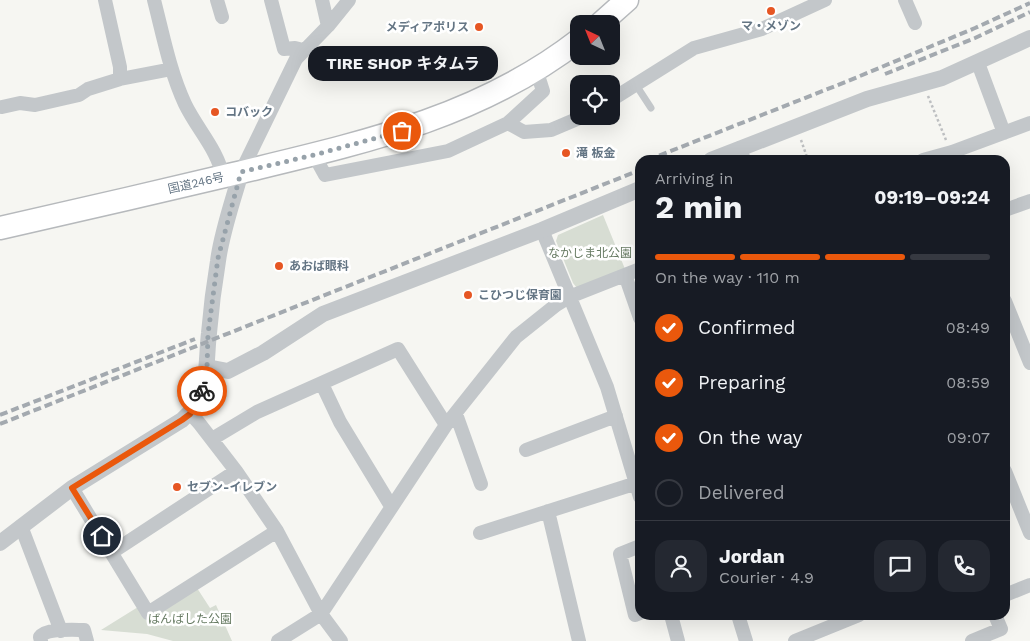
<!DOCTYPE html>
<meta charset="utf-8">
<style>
body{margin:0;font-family:"Work Sans","Noto Sans JP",sans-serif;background:#242831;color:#f1f3f6;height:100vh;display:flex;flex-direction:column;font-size:19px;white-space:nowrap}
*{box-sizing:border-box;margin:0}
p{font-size:16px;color:#9ea1a6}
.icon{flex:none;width:28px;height:28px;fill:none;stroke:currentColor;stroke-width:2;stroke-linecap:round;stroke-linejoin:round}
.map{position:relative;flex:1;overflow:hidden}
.side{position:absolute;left:635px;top:155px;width:375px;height:465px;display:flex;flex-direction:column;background:#171b24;border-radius:15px;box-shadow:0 5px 20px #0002}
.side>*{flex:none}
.needle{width:32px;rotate:317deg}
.buttons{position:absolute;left:570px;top:15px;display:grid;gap:10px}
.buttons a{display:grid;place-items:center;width:50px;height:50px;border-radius:10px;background:#171b24;box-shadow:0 5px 20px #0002;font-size:25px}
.pin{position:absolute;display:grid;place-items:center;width:42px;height:42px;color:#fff;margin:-21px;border:2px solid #fff;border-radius:50%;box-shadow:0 1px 5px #0007}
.courier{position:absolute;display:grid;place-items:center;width:50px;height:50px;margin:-25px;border:4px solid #ea580c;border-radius:50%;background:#fff;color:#222;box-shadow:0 1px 6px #0007}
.bubble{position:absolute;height:35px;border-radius:15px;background:#171b24;box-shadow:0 5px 20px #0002;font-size:16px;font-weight:700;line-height:35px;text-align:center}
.summary em{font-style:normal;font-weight:700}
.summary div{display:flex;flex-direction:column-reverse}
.summary{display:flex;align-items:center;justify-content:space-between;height:85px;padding:0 20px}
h1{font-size:32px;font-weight:700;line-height:38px}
.bar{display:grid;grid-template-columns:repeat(4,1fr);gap:8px 5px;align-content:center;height:60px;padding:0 20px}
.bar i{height:6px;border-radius:4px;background:#363941}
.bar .on{background:#ea580c}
.bar p{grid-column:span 4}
.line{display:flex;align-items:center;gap:12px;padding:0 20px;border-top:1px solid #363941}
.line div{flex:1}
.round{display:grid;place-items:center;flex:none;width:52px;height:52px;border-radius:15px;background:#242831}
ol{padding:0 20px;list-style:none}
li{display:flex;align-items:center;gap:15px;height:55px}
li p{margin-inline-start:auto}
li .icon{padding:5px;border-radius:50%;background:#ea580c;color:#fff;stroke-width:4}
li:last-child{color:#9ea1a6}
li i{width:28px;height:28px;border:2px solid #363941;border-radius:50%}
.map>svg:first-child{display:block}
.green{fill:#d7ddd3}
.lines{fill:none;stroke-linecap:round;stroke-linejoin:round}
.trunk-casing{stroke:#b6b9bc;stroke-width:25}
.path{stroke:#bdbfc1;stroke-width:2.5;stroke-dasharray:2.5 2.5;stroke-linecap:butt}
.service{stroke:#c3c7ca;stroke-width:7}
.minor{stroke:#c3c7ca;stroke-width:14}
.tertiary{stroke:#c3c7ca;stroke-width:16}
.trunk{stroke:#fff;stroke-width:22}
.rail{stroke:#a3a9af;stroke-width:4;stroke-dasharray:8 4;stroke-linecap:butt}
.done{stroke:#97a2aa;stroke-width:5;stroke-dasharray:0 9}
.route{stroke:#ea580c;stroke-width:6}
.poi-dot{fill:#e65623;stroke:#fff;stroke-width:2}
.labels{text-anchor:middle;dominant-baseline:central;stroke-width:5;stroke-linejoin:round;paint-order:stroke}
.poi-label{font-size:12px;font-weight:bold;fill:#647584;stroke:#fff;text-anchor:start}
.street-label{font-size:12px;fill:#647584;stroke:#fff}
.park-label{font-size:12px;fill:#677b63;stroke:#fff}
</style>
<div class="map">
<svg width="1030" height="641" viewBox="0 0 1030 641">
<rect width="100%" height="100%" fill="#f6f6f2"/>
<path class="green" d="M603,215L625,269L577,288L573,283L556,241L558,235Z
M197,588L210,608L216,605L232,641H173L147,634L101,630L138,607L146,619Z"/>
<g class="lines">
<defs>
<path id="trunk" d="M600,24L627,0
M0,228C76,211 153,193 229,175C352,145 476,120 579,40"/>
</defs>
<use href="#trunk" class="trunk-casing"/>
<path class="path" d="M928,96L946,140
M801,140L808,160"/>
<path class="service" d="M636,85L651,108"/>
<path class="minor" d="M105,0L120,67V79
M154,0C163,35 170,72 185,104C197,129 218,150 223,177
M217,0L222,17
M271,0L284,49L295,48L303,50
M322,0L328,26
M905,0L915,23
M978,63L1004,133
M536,69L543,91L508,123L524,132L551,130L584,116
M611,100L694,48L762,29L825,0
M2,107L20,103L35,105L79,95L88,89L120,79L172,69
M740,148L744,160
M314,155L325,175L448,151L508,123
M923,160L952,152L1030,123
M241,172L296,59L328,26L349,0
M1005,210L1030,201
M542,230L607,387L640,497
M625,275L640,318
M1005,301L1030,363
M322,384L340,422L391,506
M190,413L199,423L236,471L277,531L321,614L341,641
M456,414L481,484
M212,439L257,412L398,349L446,425
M526,450L616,416
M1005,471L1030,533
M72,488L148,613L277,531
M548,511L579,641
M21,526L61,631
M480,533L640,482
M640,546L620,554L635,615L640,613
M111,553L236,471
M1005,595L1030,585
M671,615L678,641
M738,615L746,641
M41,641L40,637C46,628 74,630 84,630L87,641
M278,641L321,614L446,425L516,337L556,305L569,297L640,269
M795,641L859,615
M972,641L1001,629L995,615"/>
<path class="tertiary" d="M711,160L867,99L942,78L1030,38
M207,367L228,371L263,353L323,314L542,230L640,189
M0,543L72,488L182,420C211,395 205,367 209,333C211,309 214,285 218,261C222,231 233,201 241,172"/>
<use href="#trunk" class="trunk"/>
<path class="rail" d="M885,74L975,38L1030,12
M648,160L848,81L975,28L1030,3
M0,415L195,339
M0,424L640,170"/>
</g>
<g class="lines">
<path class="done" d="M202,391L207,367L208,334L218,258L241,172L314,155L402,131"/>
<path class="route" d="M102,536L72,488L182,420L190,414L202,391"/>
</g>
<g class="poi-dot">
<circle cx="771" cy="11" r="5"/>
<circle cx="479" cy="27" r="5"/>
<circle cx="215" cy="112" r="5"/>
<circle cx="566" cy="153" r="5"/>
<circle cx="279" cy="266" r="5"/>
<circle cx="468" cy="295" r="5"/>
<circle cx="177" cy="487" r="5"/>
</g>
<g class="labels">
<g class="poi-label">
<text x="771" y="26" text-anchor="middle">マ・メゾン</text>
<text x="469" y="27" text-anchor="end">メディアポリス</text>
<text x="225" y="112">コバック</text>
<text x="576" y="153">滝 板金</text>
<text x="289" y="266">あおば眼科</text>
<text x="478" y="295">こひつじ保育園</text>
<text x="187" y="487">セブン-イレブン</text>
</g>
<g class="street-label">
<text transform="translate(196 183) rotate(-13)">国道246号</text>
</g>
<g class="park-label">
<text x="590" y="253">なかじま北公園</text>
<text x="190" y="619">ばんばした公園</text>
</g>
</g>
</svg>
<div class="buttons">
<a><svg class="needle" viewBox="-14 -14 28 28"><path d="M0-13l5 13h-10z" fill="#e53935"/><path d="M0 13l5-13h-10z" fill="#9ea1a6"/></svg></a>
<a><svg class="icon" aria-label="locate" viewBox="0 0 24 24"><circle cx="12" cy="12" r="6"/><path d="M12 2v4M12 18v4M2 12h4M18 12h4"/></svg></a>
</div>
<div class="pin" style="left:402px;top:131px;background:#ea580c"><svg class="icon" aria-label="bag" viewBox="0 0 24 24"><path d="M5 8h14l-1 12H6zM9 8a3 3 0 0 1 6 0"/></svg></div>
<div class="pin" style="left:102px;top:536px;background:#1f2937"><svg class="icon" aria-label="home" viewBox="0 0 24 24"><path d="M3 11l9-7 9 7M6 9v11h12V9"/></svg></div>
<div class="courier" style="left:202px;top:391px"><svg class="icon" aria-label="bike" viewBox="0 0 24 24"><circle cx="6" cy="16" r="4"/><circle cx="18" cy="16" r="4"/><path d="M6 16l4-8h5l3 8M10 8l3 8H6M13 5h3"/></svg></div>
<div class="bubble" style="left:308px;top:46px;width:190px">TIRE SHOP キタムラ</div>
<section class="side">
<div class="summary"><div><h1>2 min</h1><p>Arriving in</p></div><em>09:19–09:24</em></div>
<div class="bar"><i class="on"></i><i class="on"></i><i class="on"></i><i></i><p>On the way · 110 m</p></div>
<ol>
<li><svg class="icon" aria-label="check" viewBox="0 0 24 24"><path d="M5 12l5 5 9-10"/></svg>Confirmed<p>08:49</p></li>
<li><svg class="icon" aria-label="check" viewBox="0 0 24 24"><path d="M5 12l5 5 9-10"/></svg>Preparing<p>08:59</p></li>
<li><svg class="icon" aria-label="check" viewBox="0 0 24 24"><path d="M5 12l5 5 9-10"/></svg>On the way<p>09:07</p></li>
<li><i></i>Delivered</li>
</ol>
<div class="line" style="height:90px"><a class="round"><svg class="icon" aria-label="person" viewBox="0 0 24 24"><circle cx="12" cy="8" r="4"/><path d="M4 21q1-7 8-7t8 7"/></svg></a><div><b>Jordan</b><p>Courier · 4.9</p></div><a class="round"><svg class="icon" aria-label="chat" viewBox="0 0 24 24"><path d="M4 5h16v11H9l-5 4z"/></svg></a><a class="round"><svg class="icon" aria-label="phone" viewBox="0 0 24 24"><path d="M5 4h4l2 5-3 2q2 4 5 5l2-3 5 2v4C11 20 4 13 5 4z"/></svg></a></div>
</section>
</div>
